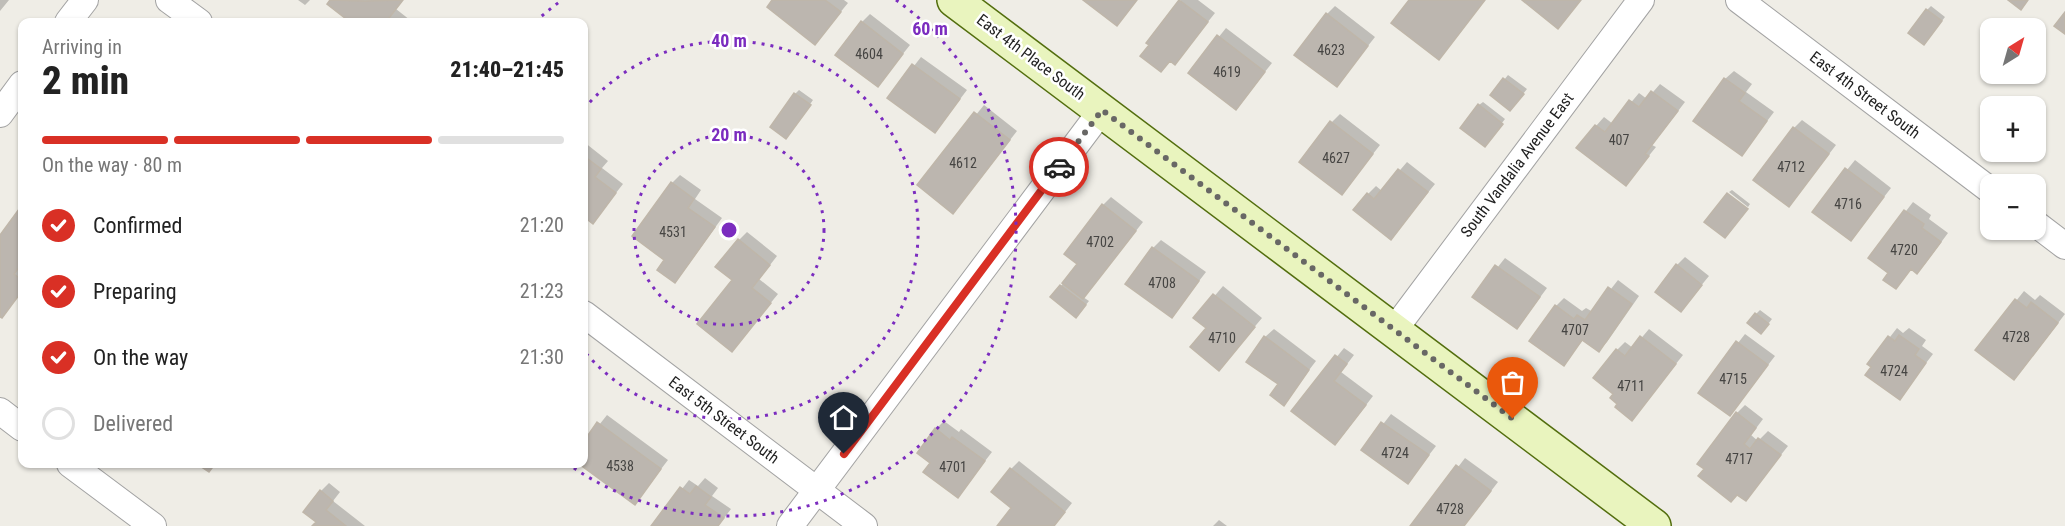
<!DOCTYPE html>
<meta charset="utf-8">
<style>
body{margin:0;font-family:"Roboto Condensed",sans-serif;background:#f2f2f2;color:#222;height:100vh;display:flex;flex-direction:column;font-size:22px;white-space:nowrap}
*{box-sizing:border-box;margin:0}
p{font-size:20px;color:#767676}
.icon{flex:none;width:33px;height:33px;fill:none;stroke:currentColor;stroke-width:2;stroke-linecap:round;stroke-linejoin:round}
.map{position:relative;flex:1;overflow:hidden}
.side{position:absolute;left:18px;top:18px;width:570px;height:450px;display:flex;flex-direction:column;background:#fff;border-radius:12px;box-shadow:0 2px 4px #0004}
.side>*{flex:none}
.needle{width:39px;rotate:37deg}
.fabs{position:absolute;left:1980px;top:18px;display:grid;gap:12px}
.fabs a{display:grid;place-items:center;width:66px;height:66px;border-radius:12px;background:#fff;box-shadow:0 2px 4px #0004;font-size:30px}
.pin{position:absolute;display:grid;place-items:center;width:51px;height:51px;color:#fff;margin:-62px -26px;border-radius:50% 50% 50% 0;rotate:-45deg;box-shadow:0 0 6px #0007}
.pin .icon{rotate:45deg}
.courier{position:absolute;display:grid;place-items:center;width:60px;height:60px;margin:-30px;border:4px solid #d93025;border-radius:50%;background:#fff;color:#222;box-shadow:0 2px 8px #0007}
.head em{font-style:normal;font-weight:800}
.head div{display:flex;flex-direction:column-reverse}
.head{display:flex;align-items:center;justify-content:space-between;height:102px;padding:0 24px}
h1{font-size:39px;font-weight:800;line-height:45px}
.bar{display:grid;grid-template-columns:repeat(4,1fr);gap:9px 6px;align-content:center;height:72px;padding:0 24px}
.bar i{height:8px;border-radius:4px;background:#e0e0e0}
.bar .current{background:#d93025}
.bar p{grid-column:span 4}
ol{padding:0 24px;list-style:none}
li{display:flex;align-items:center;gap:18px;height:66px}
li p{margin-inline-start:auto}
li .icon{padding:6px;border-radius:50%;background:#d93025;color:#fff;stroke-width:4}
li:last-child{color:#767676}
li i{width:33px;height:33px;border:3px solid #e0e0e0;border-radius:50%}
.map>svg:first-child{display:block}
.shadow{fill:#0003}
.building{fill:#bcb6af;stroke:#bfb6a9;stroke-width:1.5}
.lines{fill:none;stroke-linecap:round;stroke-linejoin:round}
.street-casing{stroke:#a3a3a3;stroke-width:28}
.secondary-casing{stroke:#536e0e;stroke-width:36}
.street{stroke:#fff;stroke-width:26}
.secondary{stroke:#e9f4be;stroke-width:33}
.done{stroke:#686765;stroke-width:6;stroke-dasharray:0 10.8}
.route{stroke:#d93025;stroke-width:8}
.ring{fill:none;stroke:#7b2cbf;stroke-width:3;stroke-dasharray:3 6}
.labels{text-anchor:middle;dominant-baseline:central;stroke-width:5;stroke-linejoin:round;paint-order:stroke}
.number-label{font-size:14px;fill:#464543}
.street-label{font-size:16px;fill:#1f1f1f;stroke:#fff}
.centre{fill:#7b2cbf;stroke:#fff;stroke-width:3}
.ring-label{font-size:18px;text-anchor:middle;font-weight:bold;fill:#7b2cbf;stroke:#fff;stroke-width:5;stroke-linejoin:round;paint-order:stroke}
</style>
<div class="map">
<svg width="2065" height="526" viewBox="0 0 2065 526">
<rect width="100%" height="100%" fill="#efede6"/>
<path class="shadow" d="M0,0H9L0,11Z
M298,0H310L305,5Z
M332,0H403L396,9L410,20L407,22H352L329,4Z
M774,0H844L848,3L815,43Z
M1181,0H1198L1215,13L1175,63L1148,42Z
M1335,6L1375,37L1337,85L1327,14Z
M1931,6L1945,17L1928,39L1927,10Z
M870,14L910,45L878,85L862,22Z
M1226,28L1272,63L1236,108L1190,73Z
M921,57L967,90L935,132L889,98Z
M1734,71L1752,84L1746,92L1774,112L1742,154L1725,79Z
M1508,75L1527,89L1514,105L1492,95Z
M1660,84L1685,102L1652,145L1656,147L1626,184L1596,126L1604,117L1613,124L1639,93L1647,99Z
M799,90L813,100L790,133L795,94Z
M1483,102L1505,119L1488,141L1479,105Z
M984,105L1017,131L961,203L919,185Z
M1340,114L1380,145L1342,193L1332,122Z
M1802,120L1836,145L1796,197L1794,128Z
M584,142L608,161L602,168L623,184L593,222L584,215Z
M1855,160L1891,188L1851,239L1814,211Z
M1407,162L1435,184L1391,238L1368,194L1376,186L1382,191Z
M680,175L701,190L695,199L722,218L683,272L675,281L672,183Z
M1732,190L1750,204L1748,207L1729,192Z
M1111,197L1143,222L1083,297L1089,301L1080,312L1061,286L1079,263L1103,205Z
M1913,202L1931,215L1929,219L1948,233L1925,264L1917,272L1912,268L1896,287L1890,272L1870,258Z
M22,207V292L2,316L0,315V237Z
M747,232L777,256L759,279L778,294L732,350L734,280L739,240Z
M1161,240L1206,272L1172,316L1153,248Z
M1685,257L1709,276L1681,310L1677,265Z
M1505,258L1547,288L1524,319L1474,297Z
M1618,280L1639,296L1607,342L1599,350L1584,339L1563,364L1556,306L1564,298L1582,311L1586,308L1593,312Z
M1223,286L1262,318L1219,369L1208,328L1196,318Z
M2024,291L2035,300L2040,295L2065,314L2022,370L1977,350Z
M1760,310L1772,319L1765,328L1756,314Z
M1897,328L1903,333L1909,328L1926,340L1922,346L1933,354L1899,398L1869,364Z
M1274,329L1316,361L1283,404L1265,337Z
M1649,329L1683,355L1632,419L1619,404L1615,393L1617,350L1625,342L1633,348Z
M1745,334L1775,356L1730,414L1700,392Z
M1344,348L1354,355L1341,372L1373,396L1343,435L1293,411Z
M1745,405L1763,419L1751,435L1758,441L1768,431L1788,446L1746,499L1737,413Z
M1391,414L1436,446L1408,482L1363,450Z
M607,415L668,460L635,503L581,464H584V444Z
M944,421L959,432L961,429L992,452L958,496L932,463L936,429Z
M1465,458L1498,482L1464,526H1413Z
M1019,461L1072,503L1054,526H999L1013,508L1011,469Z
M705,478L718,488L712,496L731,509L718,526H653L689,480L698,486Z
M329,483L340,492L333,501L365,526H314L318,522L321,491Z
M1219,520L1227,526H1213Z"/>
<path class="building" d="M330,0L365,1L403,0L389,18L395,22H350L327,4Z
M772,0H825L841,12L815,45L767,7Z
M1083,0H1137L1117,26Z
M1179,0L1208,22L1175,65L1170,61L1161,72L1140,56L1149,45L1146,43Z
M1409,0H1485L1439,60L1391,23Z
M1522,0H1581L1558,29Z
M2008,0H2028L2021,10Z
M1926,9L1942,21L1924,45L1908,33Z
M2065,12V34L2054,26Z
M1326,13L1368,46L1337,87L1294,55Z
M861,21L903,54L878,87L835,55Z
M1217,35L1265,72L1236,110L1188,73Z
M912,64L960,99L935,133L887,98Z
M1503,78L1524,94L1510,111L1490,95Z
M1724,78L1745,93L1739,101L1767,121L1742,156L1693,121Z
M1651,91L1678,111L1645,154L1649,156L1626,186L1576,148L1595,125L1605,132L1629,100L1639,107Z
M794,93L811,105L786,139L770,127Z
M1478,104L1503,124L1485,147L1460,128Z
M974,112L1010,140L953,214L917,185Z
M1330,121L1373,154L1342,195L1299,162Z
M1793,127L1829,154L1789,207L1753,180Z
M584,156L601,169L595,177L616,193L593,224L584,217Z
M1845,168L1884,197L1851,241L1812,212Z
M1398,169L1428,192L1391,240L1353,210L1367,193L1374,199Z
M671,182L694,199L688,208L715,227L675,283L657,270L664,260L632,236Z
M1727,193L1748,209L1725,238L1704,222Z
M1102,204L1136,231L1083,299L1062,283L1077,264L1064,254Z
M22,205V263L14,274L22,280V291L2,318L0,317V235Z
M1904,210L1924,224L1922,228L1941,242L1917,274L1911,269L1896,289L1883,280L1888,273L1868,258Z
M738,239L770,265L752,288L771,303L732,352L697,324L732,280L715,267Z
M1152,247L1199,281L1172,318L1125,284Z
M1676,264L1702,285L1681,312L1655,292Z
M1495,265L1540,297L1517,329L1472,297Z
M1060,285L1086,305L1076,318L1050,297Z
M1608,287L1632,304L1599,352L1582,340L1564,366L1529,341L1555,305L1574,319L1577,315L1585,320Z
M1213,294L1255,327L1219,371L1190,347L1206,328L1193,318Z
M2015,299L2027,308L2031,302L2058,323L2014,380L1975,350Z
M1755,313L1769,324L1761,334L1747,323Z
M1899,335L1919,349L1915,355L1926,363L1900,400L1865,375L1871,367L1867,364L1888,336L1895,341Z
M1264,336L1309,370L1284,406L1270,395L1278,384L1246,362Z
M1640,336L1676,364L1632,421L1615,407L1617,404L1610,398L1613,394L1593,378L1616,349L1625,356Z
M1736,341L1768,365L1730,416L1698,393Z
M1335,355L1347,364L1334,381L1366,405L1335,445L1291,411Z
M1736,412L1756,428L1744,444L1750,449L1758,438L1781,455L1746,501L1737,495L1731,502L1698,476L1704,469L1697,464Z
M597,422L661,469L635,505L579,464H584V441Z
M1381,422L1429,455L1408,484L1361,450Z
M935,428L950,440L952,437L985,461L958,498L923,472L930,463L917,453Z
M197,464H215L209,472Z
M1456,465L1491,491L1464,526H1410Z
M1010,468L1065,512L1054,526H997L1011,508L991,492Z
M696,486L711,497L705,505L724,518L718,526H651L680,487L690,494Z
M320,490L333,501L326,510L346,526H312L316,522L303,512Z"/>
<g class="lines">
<defs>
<path id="street" d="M169,0L199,22
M1739,0L1990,190
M68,22L85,0
M0,114L22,84
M2036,224L2065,246
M584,314L864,526
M1394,330L1641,0
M0,411L22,428
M70,464L153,526
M790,526L1102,110"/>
<path id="secondary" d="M954,0L1654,526"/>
</defs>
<use href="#street" class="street-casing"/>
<use href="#secondary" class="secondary-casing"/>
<use href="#street" class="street"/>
<use href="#secondary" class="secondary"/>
</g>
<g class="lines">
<path class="done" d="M1059,167L1102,110L1513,419"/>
<path class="route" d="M844,454L1059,167"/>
</g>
<g class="ring">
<circle cx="729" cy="230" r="95"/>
<path d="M584 109A189 189 0 1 1 584 351"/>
<path d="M535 22A284 284 0 0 1 562 0M896 0A284 284 0 0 1 568 464"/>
</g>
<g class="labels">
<g class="number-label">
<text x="1331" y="50">4623</text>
<text x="869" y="54">4604</text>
<text x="1227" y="72">4619</text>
<text x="1619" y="140">407</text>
<text x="1336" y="158">4627</text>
<text x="963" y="163">4612</text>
<text x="1791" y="167">4712</text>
<text x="1848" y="204">4716</text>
<text x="673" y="232">4531</text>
<text x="1100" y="242">4702</text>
<text x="1904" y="250">4720</text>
<text x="1162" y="283">4708</text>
<text x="1575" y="330">4707</text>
<text x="2016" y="337">4728</text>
<text x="1222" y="338">4710</text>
<text x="1894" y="371">4724</text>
<text x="1733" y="379">4715</text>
<text x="1631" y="386">4711</text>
<text x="1395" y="453">4724</text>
<text x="1739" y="459">4717</text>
<text x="620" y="466">4538</text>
<text x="953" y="467">4701</text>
<text x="1450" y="509">4728</text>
</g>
<g class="street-label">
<text transform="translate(1031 57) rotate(37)">East 4th Place South</text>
<text transform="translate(1865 95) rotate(37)">East 4th Street South</text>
<text transform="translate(1517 165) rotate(-53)">South Vandalia Avenue East</text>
<text transform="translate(724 420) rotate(37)">East 5th Street South</text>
</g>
</g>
<circle cx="729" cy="230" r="9" class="centre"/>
<g class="ring-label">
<text x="930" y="35">60 m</text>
<text x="729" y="47">40 m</text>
<text x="729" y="141">20 m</text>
</g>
</svg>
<div class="fabs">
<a><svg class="needle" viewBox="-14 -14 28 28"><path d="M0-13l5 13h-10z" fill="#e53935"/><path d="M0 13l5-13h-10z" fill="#767676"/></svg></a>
<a>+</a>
<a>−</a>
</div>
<div class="pin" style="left:1513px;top:419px;background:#ea580c"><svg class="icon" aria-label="bag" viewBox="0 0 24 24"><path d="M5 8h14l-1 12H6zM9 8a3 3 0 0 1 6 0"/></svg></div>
<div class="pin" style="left:844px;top:454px;background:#1f2937"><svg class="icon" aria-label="home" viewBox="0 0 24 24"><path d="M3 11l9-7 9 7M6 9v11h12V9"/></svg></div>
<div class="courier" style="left:1059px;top:167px"><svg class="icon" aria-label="car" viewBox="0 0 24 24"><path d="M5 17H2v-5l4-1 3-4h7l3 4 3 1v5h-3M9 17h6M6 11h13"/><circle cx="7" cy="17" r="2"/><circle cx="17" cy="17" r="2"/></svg></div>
<section class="side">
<div class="head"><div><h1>2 min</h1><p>Arriving in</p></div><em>21:40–21:45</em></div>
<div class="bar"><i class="current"></i><i class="current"></i><i class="current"></i><i></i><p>On the way · 80 m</p></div>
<ol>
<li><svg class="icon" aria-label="check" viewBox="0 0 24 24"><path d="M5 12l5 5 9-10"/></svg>Confirmed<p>21:20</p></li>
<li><svg class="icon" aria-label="check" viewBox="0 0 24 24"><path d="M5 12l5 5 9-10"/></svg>Preparing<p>21:23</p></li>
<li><svg class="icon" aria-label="check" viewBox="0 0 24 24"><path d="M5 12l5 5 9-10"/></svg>On the way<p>21:30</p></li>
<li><i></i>Delivered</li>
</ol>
</section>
</div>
